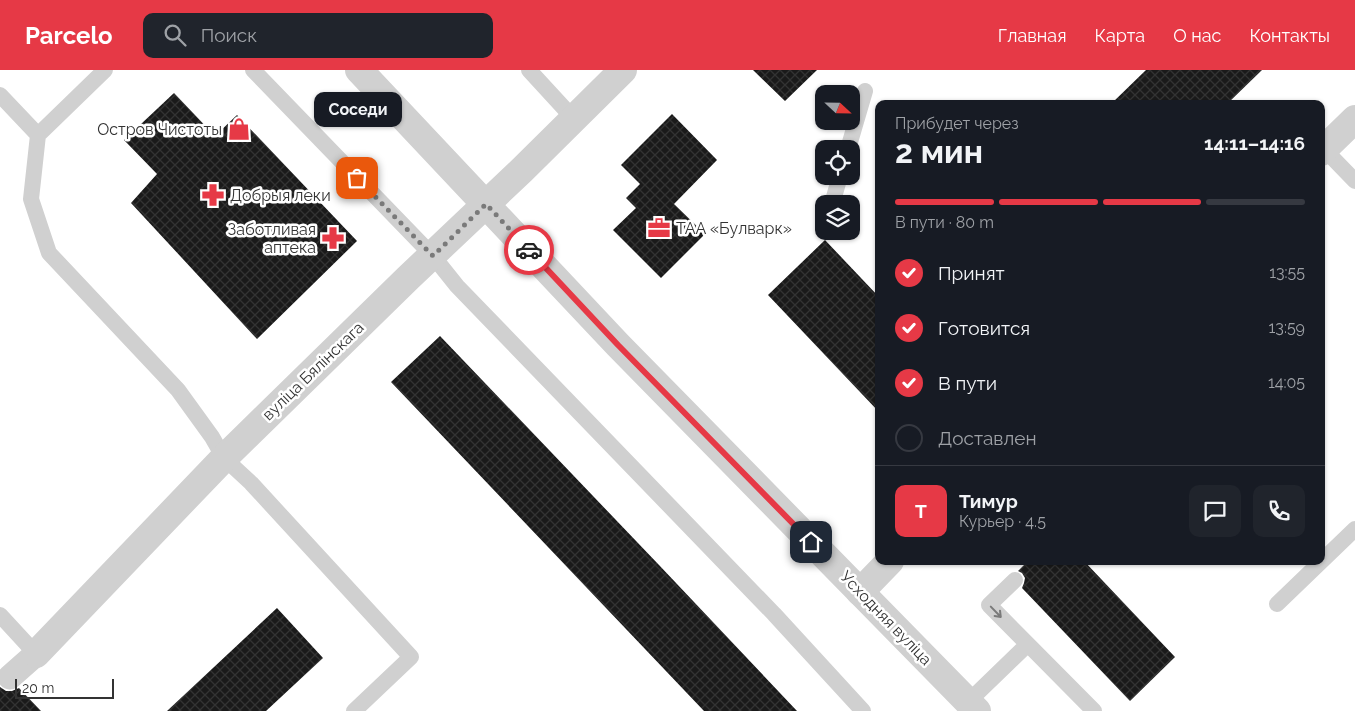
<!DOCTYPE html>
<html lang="ru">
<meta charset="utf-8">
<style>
body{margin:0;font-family:Raleway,sans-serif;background:#20242c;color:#f1f3f6;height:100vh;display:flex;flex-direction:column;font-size:19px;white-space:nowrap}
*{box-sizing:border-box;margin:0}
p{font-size:16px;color:#9ea1a6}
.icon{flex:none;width:28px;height:28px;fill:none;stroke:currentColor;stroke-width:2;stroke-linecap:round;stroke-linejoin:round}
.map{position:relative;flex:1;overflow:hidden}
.sheet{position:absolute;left:875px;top:30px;width:450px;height:465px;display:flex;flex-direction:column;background:#171b24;border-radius:10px;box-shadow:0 1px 4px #0004}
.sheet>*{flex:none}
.needle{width:32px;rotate:112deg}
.buttons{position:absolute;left:815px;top:15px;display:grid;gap:10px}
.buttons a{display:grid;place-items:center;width:45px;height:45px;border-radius:10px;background:#171b24;box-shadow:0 1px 4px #0004;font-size:25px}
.scale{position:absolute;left:15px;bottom:12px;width:99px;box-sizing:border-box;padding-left:5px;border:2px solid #333;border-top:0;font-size:14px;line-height:18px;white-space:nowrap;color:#333;-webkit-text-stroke:4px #fff;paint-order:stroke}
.pin{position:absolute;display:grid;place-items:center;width:42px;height:42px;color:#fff;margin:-21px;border-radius:10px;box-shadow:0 2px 8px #0006}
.courier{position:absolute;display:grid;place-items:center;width:50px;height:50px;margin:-25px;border:4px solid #e63946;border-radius:50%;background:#fff;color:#222;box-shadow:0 1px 6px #0007}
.bubble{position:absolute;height:35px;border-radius:10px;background:#171b24;box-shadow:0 1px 4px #0004;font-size:16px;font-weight:700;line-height:35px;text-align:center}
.head em{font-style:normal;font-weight:700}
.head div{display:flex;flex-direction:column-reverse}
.head{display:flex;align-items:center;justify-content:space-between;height:85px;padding:0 20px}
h1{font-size:32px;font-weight:700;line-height:38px}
.bar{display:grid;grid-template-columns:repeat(4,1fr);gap:8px 5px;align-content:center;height:60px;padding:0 20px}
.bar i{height:6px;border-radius:4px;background:#363941}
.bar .on{background:#e63946}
.bar p{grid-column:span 4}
.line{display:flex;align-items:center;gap:12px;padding:0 20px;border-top:1px solid #363941}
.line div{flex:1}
.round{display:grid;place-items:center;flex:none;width:52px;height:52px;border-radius:10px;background:#20242c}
ol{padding:0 20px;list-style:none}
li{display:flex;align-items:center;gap:15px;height:55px}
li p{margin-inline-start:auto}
li .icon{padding:5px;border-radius:50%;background:#e63946;color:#fff;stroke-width:4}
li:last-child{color:#9ea1a6}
li i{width:28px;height:28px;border:2px solid #363941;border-radius:50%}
header{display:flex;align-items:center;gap:30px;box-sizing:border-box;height:70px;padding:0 25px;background:#e63946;color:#fff}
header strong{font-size:24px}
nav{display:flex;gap:28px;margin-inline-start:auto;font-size:18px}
.search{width:350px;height:45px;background:#20242c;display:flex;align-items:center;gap:12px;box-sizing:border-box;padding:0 18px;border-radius:10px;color:#9ea1a6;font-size:19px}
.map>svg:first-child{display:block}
.building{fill:url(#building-cross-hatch)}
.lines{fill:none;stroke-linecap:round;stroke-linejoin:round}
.service{stroke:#d0d0d0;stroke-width:16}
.pedestrian{stroke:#d0d0d0;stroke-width:25}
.minor{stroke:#d0d0d0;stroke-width:28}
.tertiary{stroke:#d0d0d0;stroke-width:28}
.oneway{stroke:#7a7a7a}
.done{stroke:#7a7a7a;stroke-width:5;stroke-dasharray:0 9}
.route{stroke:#e63946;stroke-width:6}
.labels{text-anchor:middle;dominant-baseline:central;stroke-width:5;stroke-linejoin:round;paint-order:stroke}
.poi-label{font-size:16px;fill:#333;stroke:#fff;text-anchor:end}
.street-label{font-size:16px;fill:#333;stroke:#fff}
</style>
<header>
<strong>Parcelo</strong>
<div class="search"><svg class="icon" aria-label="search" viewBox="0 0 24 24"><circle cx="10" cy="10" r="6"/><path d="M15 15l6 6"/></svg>Поиск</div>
<nav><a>Главная</a><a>Карта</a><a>О нас</a><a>Контакты</a></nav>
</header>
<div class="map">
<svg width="1355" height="641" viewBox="0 0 1355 641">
<defs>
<pattern id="building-cross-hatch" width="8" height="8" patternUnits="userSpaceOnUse" patternTransform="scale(1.25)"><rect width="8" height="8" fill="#1a1a1a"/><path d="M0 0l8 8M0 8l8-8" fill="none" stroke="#333"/></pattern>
</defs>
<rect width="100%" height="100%" fill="#fff"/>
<path class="building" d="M753,0H817L785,31Z
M1146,0H1262L1227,34H1111Z
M174,23L215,66L237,45L357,171L257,269L131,133L157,104L124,70Z
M672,44L717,90L674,134L705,164L661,208L613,160L636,138L626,128L640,114L621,95Z
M825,170L879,227V342L768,225Z
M440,266L659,495L797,641H704L391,312Z
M1028,491H1084L1175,587L1130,631L1022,518L1024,513L1025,508L1022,503L1018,501Z
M277,538L323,588L266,641H167Z
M0,617L6,621H12L19,618L41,641H0Z"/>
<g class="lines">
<path class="service" d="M253,0L433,186L457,216L774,544L863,641
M529,0L574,49
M0,25L38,65L31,129L49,183L178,320L212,367L224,388L251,413L411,587L354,641
M38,65L105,0
M848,79L865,21
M1324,79L1355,111
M832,134L840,106
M1015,510L989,535L1094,641
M1277,534L1355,459
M0,545L36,584
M968,632L1027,575"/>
<path class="pedestrian" d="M10,607L36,584"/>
<path class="minor" d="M359,0L618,275L977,641
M36,584L224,388L408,208L522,100L623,0"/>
<path class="tertiary" d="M1321,82L1355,49
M860,522L890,491"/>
</g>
<defs><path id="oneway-shaft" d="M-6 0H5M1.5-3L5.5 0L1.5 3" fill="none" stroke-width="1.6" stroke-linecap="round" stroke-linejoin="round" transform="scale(1.25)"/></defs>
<use class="oneway" href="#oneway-shaft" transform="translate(996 542) rotate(46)"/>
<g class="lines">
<path class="done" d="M357,108L433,186L486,134L529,180"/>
<path class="route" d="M529,180L618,275L811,472"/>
</g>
<defs>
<symbol id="shop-bare" viewBox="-9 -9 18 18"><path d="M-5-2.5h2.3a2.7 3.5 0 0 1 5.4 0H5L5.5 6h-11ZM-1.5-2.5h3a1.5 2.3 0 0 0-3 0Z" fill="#e63946" stroke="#fff" stroke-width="2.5" paint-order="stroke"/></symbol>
<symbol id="pharmacy-bare" viewBox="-9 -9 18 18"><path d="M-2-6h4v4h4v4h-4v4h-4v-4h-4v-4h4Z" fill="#e63946" stroke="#fff" stroke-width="2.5" paint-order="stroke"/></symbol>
<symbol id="office-bare" viewBox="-9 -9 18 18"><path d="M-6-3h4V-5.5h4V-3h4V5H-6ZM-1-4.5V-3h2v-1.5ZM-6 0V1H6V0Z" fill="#e63946" stroke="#fff" stroke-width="2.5" paint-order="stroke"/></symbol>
</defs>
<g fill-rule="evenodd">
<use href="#shop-bare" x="223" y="43" width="32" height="32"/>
<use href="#pharmacy-bare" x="197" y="109" width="32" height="32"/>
<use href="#office-bare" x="643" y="142" width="32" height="32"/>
<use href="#pharmacy-bare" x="317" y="152" width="32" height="32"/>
</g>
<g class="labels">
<g class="poi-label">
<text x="222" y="59">Остров Чистоты</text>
<text x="230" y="125" text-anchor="start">Добрыя леки</text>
<text x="676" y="158" text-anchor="start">ТАА «Булварк»</text>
<text x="316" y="159">Заботливая<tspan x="316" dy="18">аптека</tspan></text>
</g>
<g class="street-label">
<text transform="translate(313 301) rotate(-44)">вуліца Бялінскага</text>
<text transform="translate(886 548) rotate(46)">Усходняя вуліца</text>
</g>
</g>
</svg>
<div class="buttons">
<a><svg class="needle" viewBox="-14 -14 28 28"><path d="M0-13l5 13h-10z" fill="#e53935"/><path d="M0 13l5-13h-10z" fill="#9ea1a6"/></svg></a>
<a><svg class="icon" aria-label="locate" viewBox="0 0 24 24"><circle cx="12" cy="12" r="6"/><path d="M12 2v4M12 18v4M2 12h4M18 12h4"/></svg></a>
<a><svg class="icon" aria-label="layers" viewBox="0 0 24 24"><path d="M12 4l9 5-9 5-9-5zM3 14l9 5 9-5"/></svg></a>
</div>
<div class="scale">20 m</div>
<div class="pin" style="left:357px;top:108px;background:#ea580c"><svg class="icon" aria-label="bag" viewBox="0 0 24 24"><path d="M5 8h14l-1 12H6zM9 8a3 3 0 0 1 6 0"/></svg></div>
<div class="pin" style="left:811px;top:472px;background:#1f2937"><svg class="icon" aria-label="home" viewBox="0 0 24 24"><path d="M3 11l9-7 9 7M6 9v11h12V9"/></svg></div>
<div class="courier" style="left:529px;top:180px"><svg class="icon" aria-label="car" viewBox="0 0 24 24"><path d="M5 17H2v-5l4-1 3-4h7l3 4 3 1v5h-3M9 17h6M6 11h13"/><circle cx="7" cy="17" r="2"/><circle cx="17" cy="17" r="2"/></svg></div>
<div class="bubble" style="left:314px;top:22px;width:88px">Соседи</div>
<section class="sheet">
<div class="head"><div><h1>2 мин</h1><p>Прибудет через</p></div><em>14:11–14:16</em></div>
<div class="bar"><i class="on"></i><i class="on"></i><i class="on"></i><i></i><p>В пути · 80 m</p></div>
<ol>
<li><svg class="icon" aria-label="check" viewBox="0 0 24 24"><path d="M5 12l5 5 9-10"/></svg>Принят<p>13:55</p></li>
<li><svg class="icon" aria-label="check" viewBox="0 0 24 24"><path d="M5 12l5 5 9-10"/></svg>Готовится<p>13:59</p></li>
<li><svg class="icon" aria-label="check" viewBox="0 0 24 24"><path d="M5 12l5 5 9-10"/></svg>В пути<p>14:05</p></li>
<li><i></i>Доставлен</li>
</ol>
<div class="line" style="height:90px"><b class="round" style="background:#e63946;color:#fff">Т</b><div><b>Тимур</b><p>Курьер · 4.5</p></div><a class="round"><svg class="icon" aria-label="chat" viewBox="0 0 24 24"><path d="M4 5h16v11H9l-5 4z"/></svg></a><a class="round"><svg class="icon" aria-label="phone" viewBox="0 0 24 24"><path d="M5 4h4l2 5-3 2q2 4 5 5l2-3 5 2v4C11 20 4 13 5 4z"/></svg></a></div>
</section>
</div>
